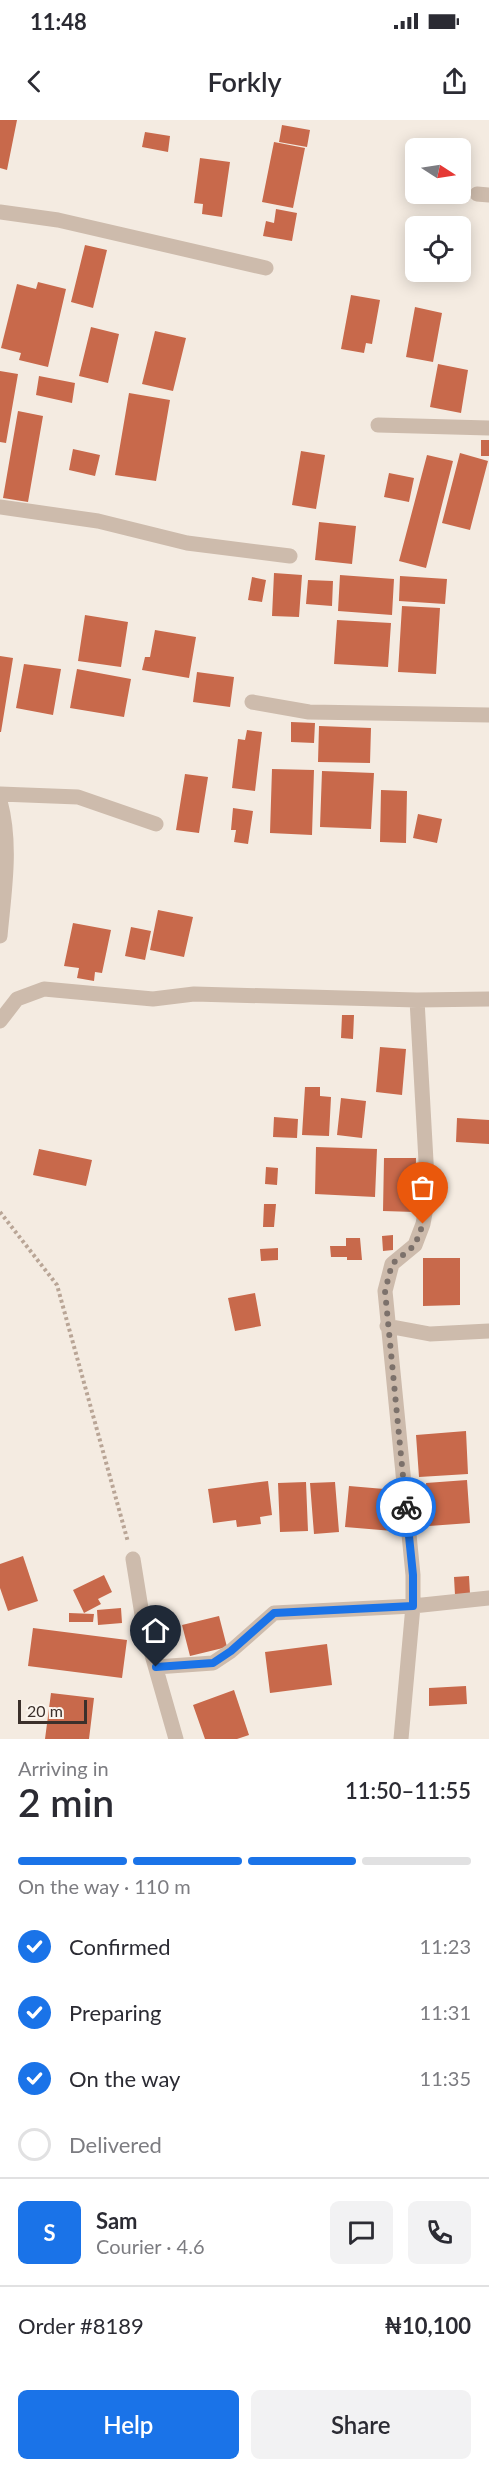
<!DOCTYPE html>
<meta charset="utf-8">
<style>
body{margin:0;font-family:Lato,sans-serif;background:#f2f2f3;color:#2b2b33;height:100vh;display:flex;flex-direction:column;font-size:22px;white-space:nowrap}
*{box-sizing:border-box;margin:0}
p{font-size:20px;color:#7c7c81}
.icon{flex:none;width:33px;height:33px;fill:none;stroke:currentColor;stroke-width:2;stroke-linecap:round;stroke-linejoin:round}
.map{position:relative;height:1619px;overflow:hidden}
.panel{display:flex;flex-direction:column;background:#fff;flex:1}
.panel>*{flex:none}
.needle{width:39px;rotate:102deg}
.controls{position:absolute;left:405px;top:18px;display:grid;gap:12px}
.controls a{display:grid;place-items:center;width:66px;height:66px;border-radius:9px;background:#fff;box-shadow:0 3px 15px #0003;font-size:30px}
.scale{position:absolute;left:18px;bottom:15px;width:69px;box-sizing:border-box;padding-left:6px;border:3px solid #3b302b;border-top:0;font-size:16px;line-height:21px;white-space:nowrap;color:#3b302b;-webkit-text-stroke:4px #fbf5ee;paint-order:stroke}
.pin{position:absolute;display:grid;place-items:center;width:51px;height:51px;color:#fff;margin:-62px -26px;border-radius:50% 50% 50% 0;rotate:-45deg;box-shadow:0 0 6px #0007}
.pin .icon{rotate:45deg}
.courier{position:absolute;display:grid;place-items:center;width:60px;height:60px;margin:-30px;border:4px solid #1a73e8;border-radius:50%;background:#fff;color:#222;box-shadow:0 2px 8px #0007}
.head em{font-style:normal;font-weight:600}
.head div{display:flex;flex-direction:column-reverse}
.head{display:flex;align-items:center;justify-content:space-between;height:102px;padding:0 18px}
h1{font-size:39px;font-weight:600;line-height:45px}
.bar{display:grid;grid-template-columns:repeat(4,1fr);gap:9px 6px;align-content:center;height:72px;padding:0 18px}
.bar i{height:8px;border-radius:4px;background:#e1e1e2}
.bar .current{background:#1a73e8}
.bar p{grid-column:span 4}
.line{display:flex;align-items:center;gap:15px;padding:0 18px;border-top:2px solid #e1e1e2}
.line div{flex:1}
.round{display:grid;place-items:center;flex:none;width:63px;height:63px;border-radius:9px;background:#f2f2f3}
ol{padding:0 18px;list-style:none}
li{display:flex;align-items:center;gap:18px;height:66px}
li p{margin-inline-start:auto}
li .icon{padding:6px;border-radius:50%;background:#1a73e8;color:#fff;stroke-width:4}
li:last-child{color:#7c7c81}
li i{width:33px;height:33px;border:3px solid #e1e1e2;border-radius:50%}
.action{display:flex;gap:12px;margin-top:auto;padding:12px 18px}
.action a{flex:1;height:69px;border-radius:9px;background:#1a73e8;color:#fff;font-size:24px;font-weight:600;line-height:69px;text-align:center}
.action a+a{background:#f2f2f3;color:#2b2b33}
.status{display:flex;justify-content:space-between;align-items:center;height:42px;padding:0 30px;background:#fff;direction:ltr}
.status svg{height:16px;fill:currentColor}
header{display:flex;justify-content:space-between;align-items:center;height:78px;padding:0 18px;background:#fff;font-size:27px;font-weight:600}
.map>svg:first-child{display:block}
.building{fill:#c8694b}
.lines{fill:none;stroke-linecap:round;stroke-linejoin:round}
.path{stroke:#b9a596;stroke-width:4;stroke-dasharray:3 3;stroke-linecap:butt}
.minor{stroke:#cdbbac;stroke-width:15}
.done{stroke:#7c716b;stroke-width:6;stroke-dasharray:0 10.8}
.route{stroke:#1a73e8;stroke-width:8}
</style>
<div class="status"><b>11:48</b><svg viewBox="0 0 49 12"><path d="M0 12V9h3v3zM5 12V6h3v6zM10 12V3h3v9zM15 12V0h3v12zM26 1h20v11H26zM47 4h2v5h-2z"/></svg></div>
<header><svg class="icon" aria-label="back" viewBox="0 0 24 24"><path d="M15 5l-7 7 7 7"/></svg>Forkly<svg class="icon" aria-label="share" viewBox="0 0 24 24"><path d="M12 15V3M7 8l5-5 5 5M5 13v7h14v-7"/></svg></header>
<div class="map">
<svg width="489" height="1619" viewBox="0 0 489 1619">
<rect width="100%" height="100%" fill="#f4ebe1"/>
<path class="building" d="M0,0H17L7,50L0,48Z
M282,5L310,10L307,27L279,22Z
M145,12L170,16L168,32L142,27Z
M274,22L305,28L293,88L262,82Z
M442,23L466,25L462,59L460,28H442Z
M200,38L230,42L222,97L202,94L203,84L194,83Z
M276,89L297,93L292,121L263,116L266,101L274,103Z
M85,125L107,130L93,188L71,182Z
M38,162L66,169L48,247L19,240L21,233L1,228L17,164L36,169Z
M351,175L380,180L372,224L366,223L364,233L341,229Z
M415,187L442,193L433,242L406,237Z
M91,207L119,214L108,263L79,256Z
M155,211L186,218L173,271L142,264Z
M438,244L468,250L461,293L430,287Z
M0,251L18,254L6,323L0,322Z
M39,256L75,263L72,283L36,275Z
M129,273L170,280L156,361L115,355Z
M18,291L43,296L28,382L3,378Z
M481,320H489V336H481Z
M73,329L100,335L95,356L69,350Z
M301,331L325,335L316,389L292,385Z
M460,333L488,341L470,410L442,403Z
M427,335L453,341L426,448L399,441Z
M389,353L414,358L409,382L384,377Z
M319,402L356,406L352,444L315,440Z
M274,453L302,455L299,497L272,496Z
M340,455L394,459L392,495L338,491Z
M400,456L447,459L445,484L399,481Z
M252,457L266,460L262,482L248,480Z
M308,460L333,461L332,486L306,484Z
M402,486L440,488L436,554L398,552Z
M85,495L128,502L121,547L78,541Z
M337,500L391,503L388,547L334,544Z
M155,510L196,517L189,558L142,550L145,537H150Z
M0,536L13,538L1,612H0Z
M24,544L61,549L53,595L16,588Z
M77,549L131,559L124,597L70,588Z
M197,552L234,557L230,587L193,582Z
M291,602L315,603L314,623L291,622Z
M319,606L371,608L370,643L318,642Z
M247,610L262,612L255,671L232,668L238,619L245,620Z
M272,649L314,650L312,715L270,713Z
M322,651L374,653L371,709L320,707Z
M185,654L208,657L199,713L176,710Z
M381,670L407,671L406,723L380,722Z
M233,688L253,691L248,724L234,722L236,710H231Z
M418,694L442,699L437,723L413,718Z
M158,790L193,797L184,837L150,830Z
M73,803L111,810L102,853L95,852L94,861L77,858L79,848L64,846Z
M131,807L151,811L145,840L125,836Z
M342,895H354L353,919L341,918Z
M380,927L406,929L402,975L376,972Z
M305,967H320V976L331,977L329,1016L302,1015Z
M341,978L366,981L362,1018L337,1015Z
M274,997L298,999L297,1018L273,1017Z
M457,998L489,1000V1024L456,1022Z
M316,1027L377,1029L375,1077L315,1074Z
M39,1029L92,1040L86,1066L33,1055Z
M384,1038H416L415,1092L383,1091Z
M266,1047L278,1048L277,1065L265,1064Z
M264,1084H276L274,1107H263Z
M393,1115V1130L383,1131L382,1116Z
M346,1118H360L362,1140H347V1137H331L330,1126H346Z
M278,1128V1140L261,1141L260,1129Z
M423,1138H460V1185L423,1186Z
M255,1173L261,1206L235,1211L228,1178Z
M466,1311L468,1354L419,1357L416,1315Z
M467,1360L470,1403L429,1406L426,1363Z
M268,1361L272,1395L260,1397L261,1404L237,1407L236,1400L213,1403L208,1369Z
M306,1362L308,1411L280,1412L278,1363Z
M335,1362L339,1412L314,1414L310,1363Z
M349,1366L396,1370L393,1411L345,1407Z
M23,1436L38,1481L8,1491L0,1468V1444Z
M104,1455L112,1472L98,1479L101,1484L84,1493L73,1470Z
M469,1456L470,1474L455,1475L454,1457Z
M121,1488L122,1503L98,1505L97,1490Z
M69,1493L94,1494L93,1502H69Z
M219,1496L227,1527L190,1536L182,1505Z
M33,1508L127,1520L122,1558L28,1546Z
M327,1524L332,1565L270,1573L265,1532Z
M466,1566L467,1584L429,1586V1568Z
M234,1570L249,1615L237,1619H205L193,1585Z
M51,1573L94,1578L89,1619H45Z"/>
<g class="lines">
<path class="path" d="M0,1092L57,1165L128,1422"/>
<path class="minor" d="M477,74L489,75
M0,92L58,100L266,148
M378,305L489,308
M0,387L98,401L187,423L290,436
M252,582L309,592L489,595
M0,674L78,677L156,704
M0,681C12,725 4,772 0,816
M0,901L17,879L44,869L153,879L194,874L417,880L489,879
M387,1206L430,1214L489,1211
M133,1439L144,1507L176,1619
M156,1547L213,1543L231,1531L274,1493L413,1486L489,1478
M401,1619L413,1486V1455L385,1171L392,1144L415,1125L423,1104L428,1077L417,880"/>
</g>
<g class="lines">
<path class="done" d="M406,1387L385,1171L392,1144L415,1125L423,1104"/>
<path class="route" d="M156,1547L213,1543L231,1531L274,1493L413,1486V1455L406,1387"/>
</g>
</svg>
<div class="controls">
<a><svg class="needle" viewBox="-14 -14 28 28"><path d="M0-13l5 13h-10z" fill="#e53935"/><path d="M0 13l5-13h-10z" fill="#7c7c81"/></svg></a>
<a><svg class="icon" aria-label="locate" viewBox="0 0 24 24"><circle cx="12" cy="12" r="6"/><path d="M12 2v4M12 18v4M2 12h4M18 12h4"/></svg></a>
</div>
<div class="scale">20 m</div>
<div class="pin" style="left:423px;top:1104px;background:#ea580c"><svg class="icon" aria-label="bag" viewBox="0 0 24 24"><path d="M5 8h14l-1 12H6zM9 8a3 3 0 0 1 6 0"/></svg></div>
<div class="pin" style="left:156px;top:1547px;background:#1f2937"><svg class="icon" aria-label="home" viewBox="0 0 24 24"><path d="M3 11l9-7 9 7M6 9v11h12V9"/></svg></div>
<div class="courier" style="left:406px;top:1387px"><svg class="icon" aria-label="bike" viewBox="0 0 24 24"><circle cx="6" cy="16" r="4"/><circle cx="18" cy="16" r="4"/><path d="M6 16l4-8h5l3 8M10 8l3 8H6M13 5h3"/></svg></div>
</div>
<section class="panel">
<div class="head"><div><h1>2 min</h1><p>Arriving in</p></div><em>11:50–11:55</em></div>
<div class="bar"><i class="current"></i><i class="current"></i><i class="current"></i><i></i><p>On the way · 110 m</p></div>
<ol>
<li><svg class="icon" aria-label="check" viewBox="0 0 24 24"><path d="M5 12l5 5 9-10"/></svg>Confirmed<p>11:23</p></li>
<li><svg class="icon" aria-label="check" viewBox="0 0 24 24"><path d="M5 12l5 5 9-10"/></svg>Preparing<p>11:31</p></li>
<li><svg class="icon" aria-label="check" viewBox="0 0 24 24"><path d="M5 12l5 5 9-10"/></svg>On the way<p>11:35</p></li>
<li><i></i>Delivered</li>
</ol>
<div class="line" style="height:108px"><b class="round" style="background:#1a73e8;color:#fff">S</b><div><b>Sam</b><p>Courier · 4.6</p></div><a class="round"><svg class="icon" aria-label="chat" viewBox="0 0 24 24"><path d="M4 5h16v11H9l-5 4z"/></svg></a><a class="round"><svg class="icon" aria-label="phone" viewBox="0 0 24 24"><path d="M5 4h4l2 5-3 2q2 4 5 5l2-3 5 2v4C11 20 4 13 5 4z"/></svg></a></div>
<div class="line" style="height:78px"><div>Order #8189</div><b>₦10,100</b></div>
<div class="action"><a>Help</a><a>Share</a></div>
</section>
